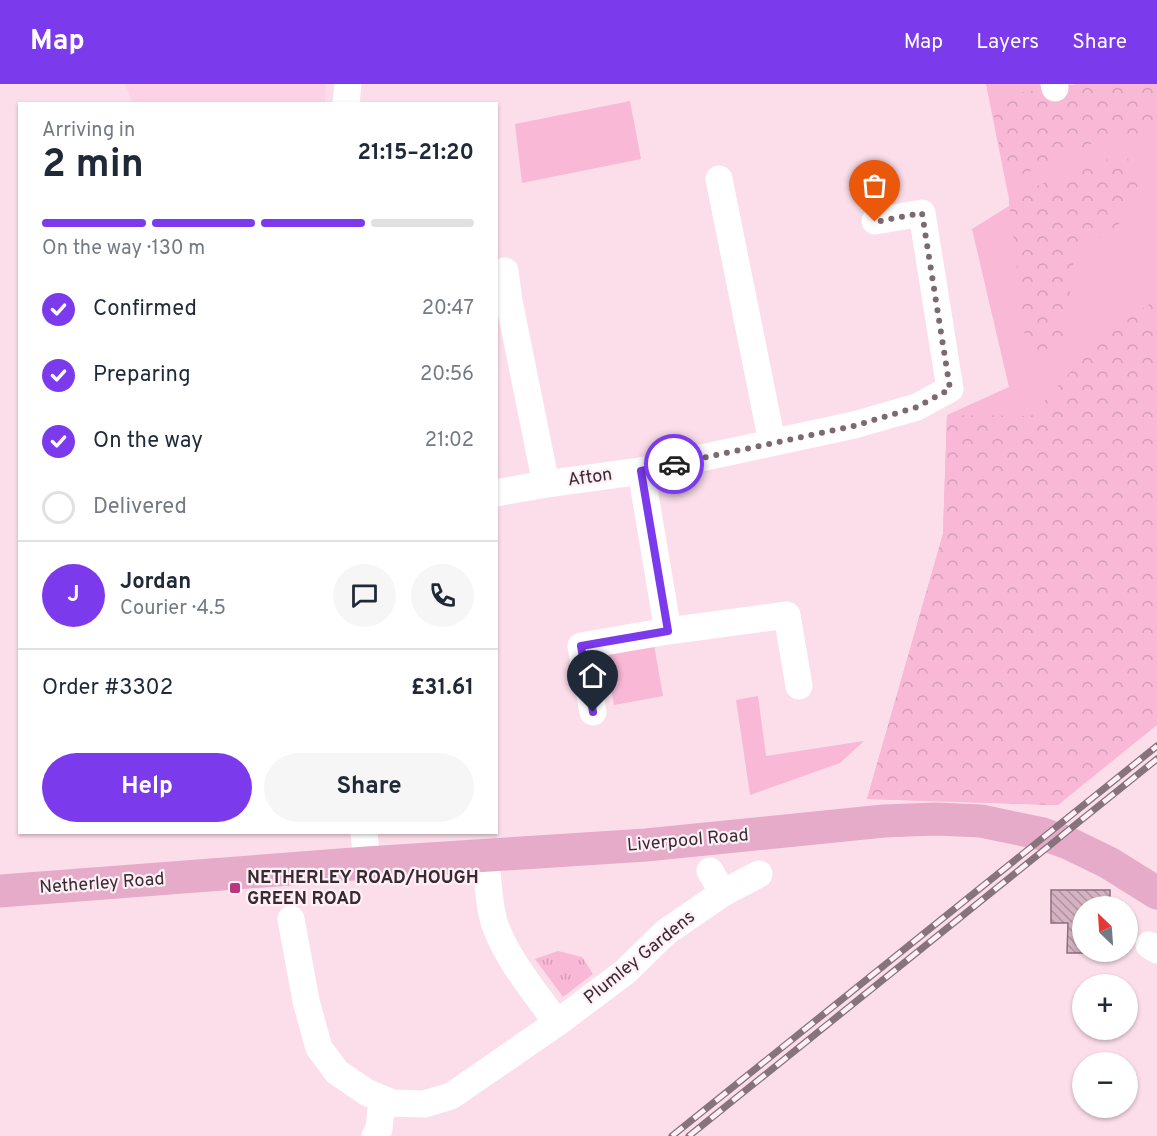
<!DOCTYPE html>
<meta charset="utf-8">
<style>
body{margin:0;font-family:Overpass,sans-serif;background:#f6f6f7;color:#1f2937;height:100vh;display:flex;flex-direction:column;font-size:22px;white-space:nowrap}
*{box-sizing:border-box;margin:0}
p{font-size:20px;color:#747a83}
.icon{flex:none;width:33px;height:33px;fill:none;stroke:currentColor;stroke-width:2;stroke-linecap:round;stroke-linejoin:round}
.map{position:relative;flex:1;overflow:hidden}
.details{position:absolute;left:18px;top:18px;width:480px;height:732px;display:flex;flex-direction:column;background:#fff;border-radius:0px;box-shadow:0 2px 4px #0004}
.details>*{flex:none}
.needle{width:39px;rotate:335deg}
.buttons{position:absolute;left:1072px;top:812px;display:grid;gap:12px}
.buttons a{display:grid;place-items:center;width:66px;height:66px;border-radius:50%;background:#fff;box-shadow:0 2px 4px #0004;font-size:30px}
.pin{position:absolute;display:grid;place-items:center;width:51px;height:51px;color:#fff;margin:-62px -26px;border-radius:50% 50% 50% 0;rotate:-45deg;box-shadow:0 0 6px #0007}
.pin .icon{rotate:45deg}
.courier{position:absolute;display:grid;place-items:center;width:60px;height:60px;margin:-30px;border:4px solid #7c3aed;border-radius:50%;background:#fff;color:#222;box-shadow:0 2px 8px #0007}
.head em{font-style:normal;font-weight:700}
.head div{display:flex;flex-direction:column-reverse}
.head{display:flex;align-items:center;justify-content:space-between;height:102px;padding:0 24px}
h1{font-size:39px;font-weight:700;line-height:45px}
.bar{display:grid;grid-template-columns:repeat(4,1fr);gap:9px 6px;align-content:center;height:72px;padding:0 24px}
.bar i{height:8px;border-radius:4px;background:#e0e1e3}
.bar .current{background:#7c3aed}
.bar p{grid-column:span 4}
.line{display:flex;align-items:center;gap:15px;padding:0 24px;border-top:2px solid #e0e1e3}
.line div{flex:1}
.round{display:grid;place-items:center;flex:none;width:63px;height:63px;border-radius:32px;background:#f6f6f7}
ol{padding:0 24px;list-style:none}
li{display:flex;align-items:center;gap:18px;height:66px}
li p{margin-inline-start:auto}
li .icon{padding:6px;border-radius:50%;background:#7c3aed;color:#fff;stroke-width:4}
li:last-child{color:#747a83}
li i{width:33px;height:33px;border:3px solid #e0e1e3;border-radius:50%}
.button{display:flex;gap:12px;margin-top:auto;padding:12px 24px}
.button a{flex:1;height:69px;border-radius:36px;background:#7c3aed;color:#fff;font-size:24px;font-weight:700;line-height:69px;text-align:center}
.button a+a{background:#f6f6f7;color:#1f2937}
header{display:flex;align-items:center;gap:36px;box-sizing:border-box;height:84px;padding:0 30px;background:#7c3aed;color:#fff}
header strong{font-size:28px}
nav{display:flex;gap:33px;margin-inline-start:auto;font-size:21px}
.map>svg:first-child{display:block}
.built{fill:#fed2e6}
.grass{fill:#f8b8d6}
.forest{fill:url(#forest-crowns)}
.park{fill:url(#park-tufts)}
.building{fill:url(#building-back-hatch);stroke:#8d6d7c;stroke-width:1.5}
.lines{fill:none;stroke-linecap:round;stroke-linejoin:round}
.minor{stroke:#fff;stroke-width:27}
.major{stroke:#e7abca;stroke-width:33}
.rail-casing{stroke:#87737c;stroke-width:7}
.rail{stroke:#fff0f7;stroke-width:4.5;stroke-dasharray:14;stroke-linecap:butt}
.done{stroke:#7d6971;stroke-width:6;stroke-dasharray:0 10.8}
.route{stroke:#7c3aed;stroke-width:8}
.poi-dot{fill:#b83781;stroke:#fff0f7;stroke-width:2}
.labels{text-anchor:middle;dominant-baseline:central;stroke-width:4.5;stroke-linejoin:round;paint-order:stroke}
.street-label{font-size:18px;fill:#382a30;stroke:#fff0f7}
.poi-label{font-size:18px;font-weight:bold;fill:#382a30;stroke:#fff0f7;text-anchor:start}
</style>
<header>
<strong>Map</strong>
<nav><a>Map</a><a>Layers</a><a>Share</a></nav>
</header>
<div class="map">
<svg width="1157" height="1052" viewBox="0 0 1157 1052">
<defs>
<pattern id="forest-crowns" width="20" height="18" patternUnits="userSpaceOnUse" patternTransform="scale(1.5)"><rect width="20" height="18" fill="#f8b8d6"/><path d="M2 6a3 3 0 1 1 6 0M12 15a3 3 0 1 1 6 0" fill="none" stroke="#d59eb8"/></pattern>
<pattern id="park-tufts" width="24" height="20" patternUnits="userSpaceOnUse" patternTransform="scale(1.5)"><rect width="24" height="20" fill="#f8b8d6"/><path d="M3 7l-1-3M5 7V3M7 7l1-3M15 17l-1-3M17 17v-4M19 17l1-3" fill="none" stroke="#d59eb8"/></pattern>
<pattern id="building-back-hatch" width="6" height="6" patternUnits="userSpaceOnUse" patternTransform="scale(1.5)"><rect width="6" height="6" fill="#d6b3c2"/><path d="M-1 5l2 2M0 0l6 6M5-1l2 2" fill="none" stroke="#af929e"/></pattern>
</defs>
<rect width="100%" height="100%" fill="#fcdeeb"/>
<path class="built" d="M125,0H326L325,19L133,20Z"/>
<path class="grass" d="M986,0H1054L1055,3L1081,0H1157V641L1058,721L867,715L943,450L947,331L1009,303L972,145L1009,122V115Z
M630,17L641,75L522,99L515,40Z
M654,561L663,612L614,621L606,579L607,571Z
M758,612L766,672L864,657L840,679L750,711L736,616Z"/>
<path class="forest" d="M1078,0H1157V40L1140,52L1096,58L1006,97L990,13Z
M1126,72L1141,94L1120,139L1074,171L1065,259L1027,271L1009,115L1088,79Z
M1157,215V638L1058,721L867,715L943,450L947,331L1031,332L1094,262L1124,237Z"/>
<path class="park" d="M558,867L582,873L593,890L563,913L535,875Z"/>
<path class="building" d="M1051,806H1110V822H1083V869H1067L1068,839H1051Z"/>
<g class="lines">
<path class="minor" d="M1054,0L1055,4
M346,20L348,0
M719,95L772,358
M505,187L509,217L546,400
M641,387L668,547
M496,409L546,400L641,387L854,341L917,323L950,305L922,129L875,137
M593,628L581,562L668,547L787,531L799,602
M364,748L367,779
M486,772C488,795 488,819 495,841C508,877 535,908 557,939
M710,787L723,809
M291,835L306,917L319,964L337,988L366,1008L392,1019L424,1020L451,1012L557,939L625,888L666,848L723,809L759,790
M1149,861L1157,866
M375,1052L379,1045L382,1015"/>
<path class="major" d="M0,807L367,779L646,761L884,737L936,735L981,737L1043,750L1068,759L1109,779L1157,809"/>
<defs>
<path id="rail" d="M672,1052L1157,662
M689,1052L1157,675"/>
</defs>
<use href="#rail" class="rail-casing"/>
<use href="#rail" class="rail"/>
</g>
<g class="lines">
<path class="done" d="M674,380L854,342L917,323L950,305L922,129L875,138"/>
<path class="route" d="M593,628L581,562L668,547L641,387L674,380"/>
</g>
<rect class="poi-dot" x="229" y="798" width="12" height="12" rx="3"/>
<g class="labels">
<g class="street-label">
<text transform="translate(590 394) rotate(-8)">Afton</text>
<text transform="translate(688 757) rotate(-5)">Liverpool Road</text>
<text transform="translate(102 800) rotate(-4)">Netherley Road</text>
<text transform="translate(640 874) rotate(-39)">Plumley Gardens</text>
</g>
<g class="poi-label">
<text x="247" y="794">NETHERLEY ROAD/HOUGH<tspan x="247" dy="21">GREEN ROAD</tspan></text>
</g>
</g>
</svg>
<div class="buttons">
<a><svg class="needle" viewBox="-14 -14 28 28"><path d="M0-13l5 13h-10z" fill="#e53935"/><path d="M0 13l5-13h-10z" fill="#747a83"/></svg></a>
<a>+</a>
<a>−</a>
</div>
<div class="pin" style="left:875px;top:138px;background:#ea580c"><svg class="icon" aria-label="bag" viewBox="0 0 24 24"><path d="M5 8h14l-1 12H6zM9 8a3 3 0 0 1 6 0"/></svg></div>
<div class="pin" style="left:593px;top:628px;background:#1f2937"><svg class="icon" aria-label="home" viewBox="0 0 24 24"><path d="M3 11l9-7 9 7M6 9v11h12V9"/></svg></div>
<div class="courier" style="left:674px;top:380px"><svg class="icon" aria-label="car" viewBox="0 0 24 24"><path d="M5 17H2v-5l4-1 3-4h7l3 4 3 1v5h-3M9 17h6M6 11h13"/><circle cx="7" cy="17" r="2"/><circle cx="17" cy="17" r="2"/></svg></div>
<section class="details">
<div class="head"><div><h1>2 min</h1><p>Arriving in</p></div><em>21:15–21:20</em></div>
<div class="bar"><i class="current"></i><i class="current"></i><i class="current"></i><i></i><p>On the way · 130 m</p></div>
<ol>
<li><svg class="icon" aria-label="check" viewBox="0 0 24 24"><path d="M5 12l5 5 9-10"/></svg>Confirmed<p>20:47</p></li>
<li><svg class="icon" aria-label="check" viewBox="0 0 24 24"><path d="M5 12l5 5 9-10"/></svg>Preparing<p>20:56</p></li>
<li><svg class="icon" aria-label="check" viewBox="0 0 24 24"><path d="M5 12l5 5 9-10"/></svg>On the way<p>21:02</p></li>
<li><i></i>Delivered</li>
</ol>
<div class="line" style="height:108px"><b class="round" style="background:#7c3aed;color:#fff">J</b><div><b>Jordan</b><p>Courier · 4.5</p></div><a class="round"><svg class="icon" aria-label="chat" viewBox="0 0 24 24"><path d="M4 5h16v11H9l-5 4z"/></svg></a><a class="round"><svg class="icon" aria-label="phone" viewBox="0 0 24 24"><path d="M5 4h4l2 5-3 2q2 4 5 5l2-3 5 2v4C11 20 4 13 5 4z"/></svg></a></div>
<div class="line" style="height:78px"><div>Order #3302</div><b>£31.61</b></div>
<div class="button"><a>Help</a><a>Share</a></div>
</section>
</div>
